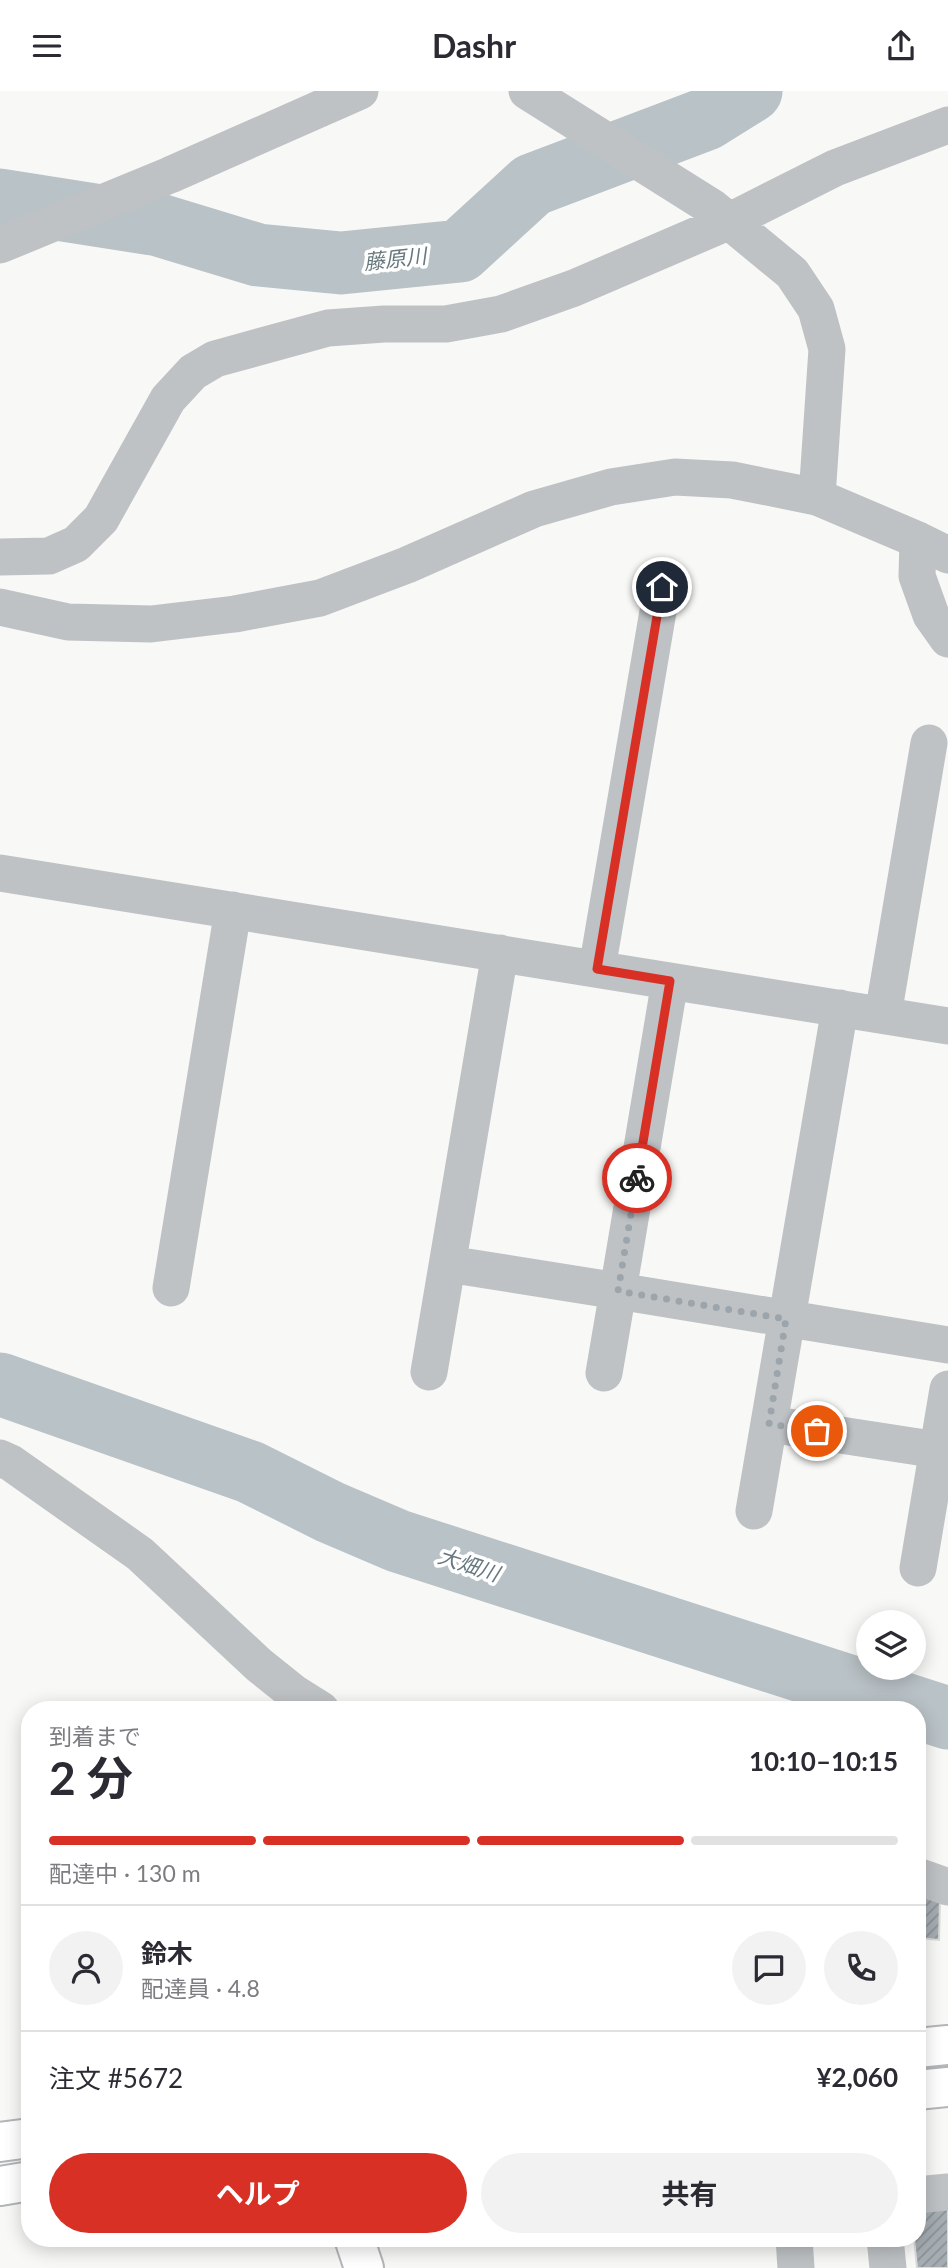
<!DOCTYPE html>
<html lang="ja">
<meta charset="utf-8">
<style>
body{margin:0;font-family:Lato,"Noto Sans JP",sans-serif;background:#f2f2f3;color:#2b2b33;height:100vh;display:flex;flex-direction:column;font-size:26px;white-space:nowrap}
*{box-sizing:border-box;margin:0}
p{font-size:23px;color:#7c7c81}
.icon{flex:none;width:38px;height:38px;fill:none;stroke:currentColor;stroke-width:2;stroke-linecap:round;stroke-linejoin:round}
.map{position:relative;flex:1;overflow:hidden}
.panel{position:absolute;left:21px;top:1610px;width:905px;height:546px;display:flex;flex-direction:column;background:#fff;border-radius:28px;box-shadow:0 4px 18px #0003}
.panel>*{flex:none}
.controls{position:absolute;left:856px;top:1519px;display:grid;gap:14px}
.controls a{display:grid;place-items:center;width:70px;height:70px;border-radius:50%;background:#fff;box-shadow:0 4px 18px #0003;font-size:35px}
.pin{position:absolute;display:grid;place-items:center;width:60px;height:60px;color:#fff;margin:-30px;border:4px solid #fff;border-radius:50%;box-shadow:0 2px 7px #0007}
.courier{position:absolute;display:grid;place-items:center;width:70px;height:70px;margin:-35px;border:5px solid #d93025;border-radius:50%;background:#fff;color:#222;box-shadow:0 2px 9px #0007}
.headline em{font-style:normal;font-weight:700}
.headline div{display:flex;flex-direction:column-reverse}
.headline{display:flex;align-items:center;justify-content:space-between;height:119px;padding:0 28px}
h1{font-size:46px;font-weight:700;line-height:52px}
.bar{display:grid;grid-template-columns:repeat(4,1fr);gap:10px 7px;align-content:center;height:84px;padding:0 28px}
.bar i{height:9px;border-radius:5px;background:#e1e1e2}
.bar .active{background:#d93025}
.bar p{grid-column:span 4}
.line{display:flex;align-items:center;gap:18px;padding:0 28px;border-top:2px solid #e1e1e2}
.line div{flex:1}
.round{display:grid;place-items:center;flex:none;width:74px;height:74px;border-radius:37px;background:#f2f2f3}
.button{display:flex;gap:14px;margin-top:auto;padding:14px 28px}
.button a{flex:1;height:80px;border-radius:42px;background:#d93025;color:#fff;font-size:28px;font-weight:700;line-height:80px;text-align:center}
.button a+a{background:#f2f2f3;color:#2b2b33}
header{display:flex;justify-content:space-between;align-items:center;height:91px;padding:0 28px;background:#fff;font-size:32px;font-weight:700}
.map>svg:first-child{display:block}
.lines{fill:none;stroke-linecap:round;stroke-linejoin:round}
.river{stroke:#b9c2c6;stroke-width:63}
.building{fill:url(#building-hatch);stroke:#dadad8;stroke-width:2}
.major-casing{stroke:#b2b6b9;stroke-width:42}
.highway-casing{stroke:#b4b7ba;stroke-width:42}
.minor{stroke:#bec2c5;stroke-width:37}
.major{stroke:#fff;stroke-width:38}
.highway{stroke:#fff;stroke-width:38}
.done{stroke:#9ca5ab;stroke-width:7;stroke-dasharray:0 12.6}
.route{stroke:#d93025;stroke-width:9}
.labels{text-anchor:middle;dominant-baseline:central;stroke-width:7;stroke-linejoin:round;paint-order:stroke}
.water-label{font-size:21px;font-style:italic;fill:#67787e;stroke:#fff}
</style>
<header><svg class="icon" aria-label="menu" viewBox="0 0 24 24"><path d="M4 6h16M4 12h16M4 18h16"/></svg>Dashr<svg class="icon" aria-label="share" viewBox="0 0 24 24"><path d="M12 15V3M7 8l5-5 5 5M5 13v7h14v-7"/></svg></header>
<div class="map">
<svg width="948" height="2177" viewBox="0 0 948 2177">
<defs>
<pattern id="building-hatch" width="6" height="6" patternUnits="userSpaceOnUse" patternTransform="scale(1.75)"><rect width="6" height="6" fill="#a6adb2"/><path d="M-1 1l2-2M0 6l6-6M5 7l2-2" fill="none" stroke="#8b9296"/></pattern>
</defs>
<rect width="100%" height="100%" fill="#f8f8f6"/>
<g class="lines">
<path class="river" d="M0,109L159,134L258,164L341,172L460,160L532,94L706,28L751,0
M0,1293L250,1381L330,1421L398,1450L948,1627"/>
</g>
<path class="building" d="M919,1806L940,1808L939,1849L918,1847Z
M948,2116V2177H917L914,2147H917V2119Z"/>
<g class="lines">
<defs>
<path id="major" d="M917,1957L948,1954
M917,1999L948,1996
M0,2051L30,2047
M0,2095L30,2090"/>
<path id="highway" d="M354,2147L364,2177"/>
</defs>
<use href="#major" class="major-casing"/>
<use href="#highway" class="highway-casing"/>
<path class="minor" d="M527,0L713,117L792,182L816,218L827,258L817,406
M0,154L170,84L360,0
M918,449L917,485L931,524L948,548
M0,466L49,465L76,453L101,428L168,308L193,281L215,268L328,237L384,233H446L501,223L574,197L730,130L835,77L948,34
M0,516L68,531L151,533L235,523L320,507L407,474L534,418L611,396L675,386L732,389L817,406L918,449L948,464
M0,782L948,935
M597,878L662,497
M670,890L618,1200L948,1254
M883,924L929,652
M448,1173L618,1200L604,1282
M171,1197L233,819
M429,1281L500,862
M769,1333L938,1359
M0,1367L11,1372L140,1463L259,1574L294,1602L321,1619
M754,1420L840,917
M918,1477L948,1298
M917,1785L948,1796
M917,2104L948,2101
M794,2147L796,2177
M885,2147L888,2177"/>
<use href="#major" class="major"/>
<use href="#highway" class="highway"/>
</g>
<g class="lines">
<path class="done" d="M637,1087L618,1200L786,1228L769,1333L817,1340"/>
<path class="route" d="M637,1087L670,890L597,878L662,496"/>
</g>
<g class="labels">
<g class="water-label">
<text transform="translate(395 167) rotate(-6)">藤原川</text>
<text transform="translate(469 1473) rotate(18)">大畑川</text>
</g>
</g>
</svg>
<div class="controls">
<a><svg class="icon" aria-label="layers" viewBox="0 0 24 24"><path d="M12 4l9 5-9 5-9-5zM3 14l9 5 9-5"/></svg></a>
</div>
<div class="pin" style="left:817px;top:1340px;background:#ea580c"><svg class="icon" aria-label="bag" viewBox="0 0 24 24"><path d="M5 8h14l-1 12H6zM9 8a3 3 0 0 1 6 0"/></svg></div>
<div class="pin" style="left:662px;top:496px;background:#1f2937"><svg class="icon" aria-label="home" viewBox="0 0 24 24"><path d="M3 11l9-7 9 7M6 9v11h12V9"/></svg></div>
<div class="courier" style="left:637px;top:1087px"><svg class="icon" aria-label="bike" viewBox="0 0 24 24"><circle cx="6" cy="16" r="4"/><circle cx="18" cy="16" r="4"/><path d="M6 16l4-8h5l3 8M10 8l3 8H6M13 5h3"/></svg></div>
<section class="panel">
<div class="headline"><div><h1>2 分</h1><p>到着まで</p></div><em>10:10–10:15</em></div>
<div class="bar"><i class="active"></i><i class="active"></i><i class="active"></i><i></i><p>配達中 · 130 m</p></div>
<div class="line" style="height:126px"><a class="round"><svg class="icon" aria-label="person" viewBox="0 0 24 24"><circle cx="12" cy="8" r="4"/><path d="M4 21q1-7 8-7t8 7"/></svg></a><div><b>鈴木</b><p>配達員 · 4.8</p></div><a class="round"><svg class="icon" aria-label="chat" viewBox="0 0 24 24"><path d="M4 5h16v11H9l-5 4z"/></svg></a><a class="round"><svg class="icon" aria-label="phone" viewBox="0 0 24 24"><path d="M5 4h4l2 5-3 2q2 4 5 5l2-3 5 2v4C11 20 4 13 5 4z"/></svg></a></div>
<div class="line" style="height:91px"><div>注文 #5672</div><b>¥2,060</b></div>
<div class="button"><a>ヘルプ</a><a>共有</a></div>
</section>
</div>
